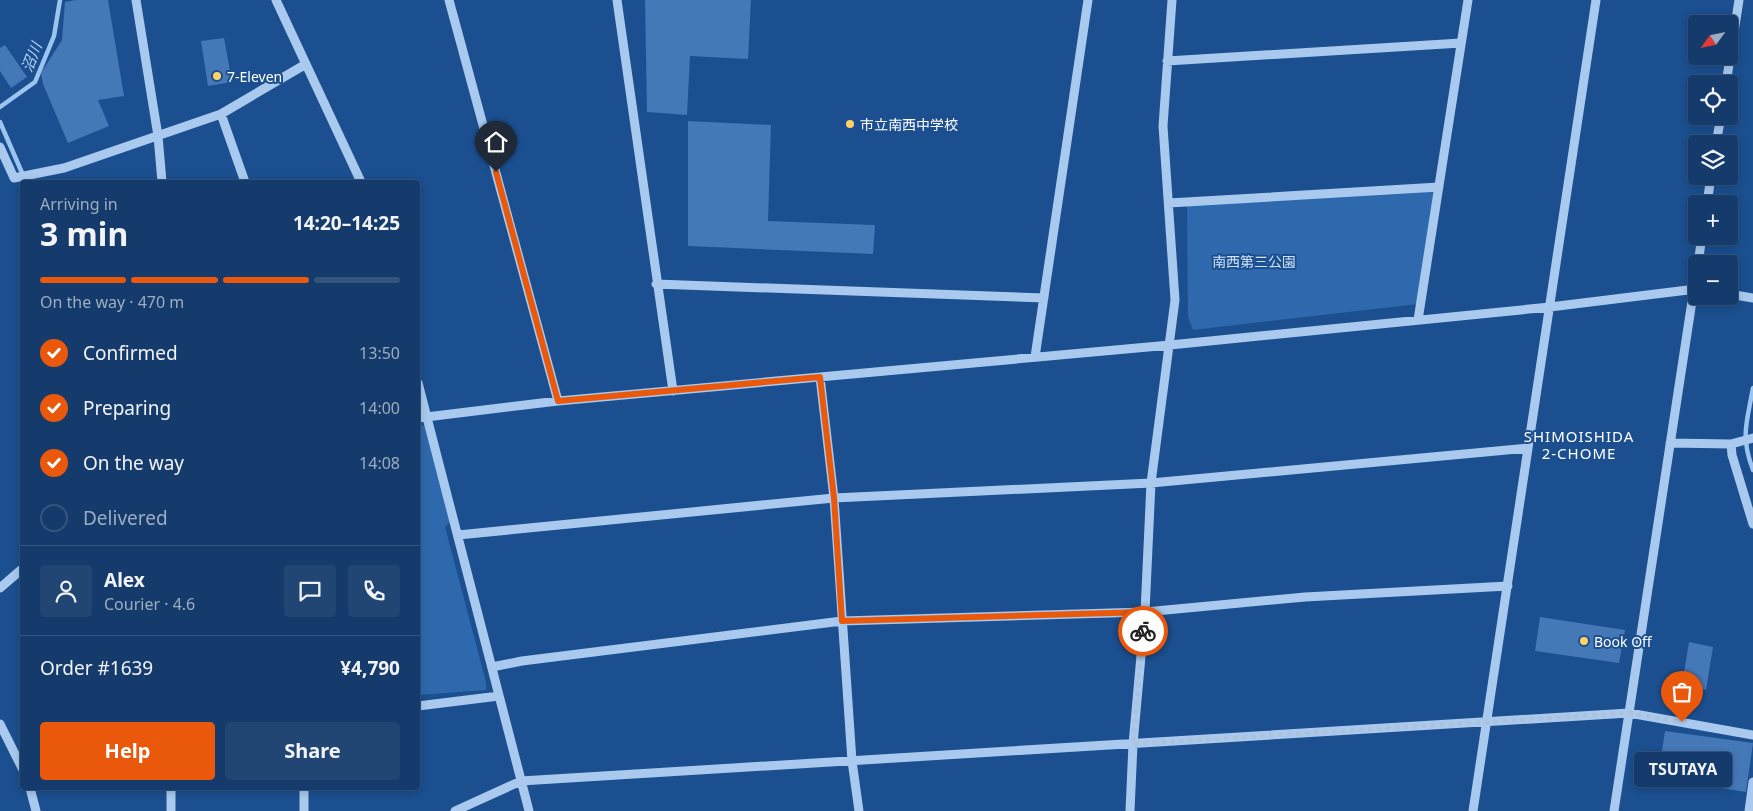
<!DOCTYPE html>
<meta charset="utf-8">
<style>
body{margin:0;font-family:"Noto Sans","Noto Sans JP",sans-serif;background:#214673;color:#f1f3f6;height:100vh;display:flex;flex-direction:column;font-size:19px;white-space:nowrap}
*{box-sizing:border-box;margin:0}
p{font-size:16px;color:#9dadc1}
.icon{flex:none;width:28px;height:28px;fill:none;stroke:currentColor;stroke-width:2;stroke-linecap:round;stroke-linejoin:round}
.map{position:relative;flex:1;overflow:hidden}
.details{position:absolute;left:20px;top:180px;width:400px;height:610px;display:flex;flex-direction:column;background:#143b6b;border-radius:5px;box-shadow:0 2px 8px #0003,0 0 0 1px #33557e}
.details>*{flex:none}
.needle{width:32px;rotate:237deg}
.buttons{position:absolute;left:1688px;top:15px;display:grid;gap:10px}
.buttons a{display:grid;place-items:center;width:50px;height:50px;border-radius:5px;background:#143b6b;box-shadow:0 2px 8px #0003,0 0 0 1px #33557e;font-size:25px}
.pin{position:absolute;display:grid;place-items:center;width:42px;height:42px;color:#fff;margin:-51px -21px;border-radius:50% 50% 50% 0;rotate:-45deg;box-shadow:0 0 5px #0007}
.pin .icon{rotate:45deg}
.courier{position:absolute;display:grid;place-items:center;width:50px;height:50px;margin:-25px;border:4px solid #ea580c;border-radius:50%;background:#fff;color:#222;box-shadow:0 1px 6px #0007}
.bubble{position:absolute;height:35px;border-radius:5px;background:#143b6b;box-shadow:0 2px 8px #0003,0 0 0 1px #33557e;font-size:16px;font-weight:700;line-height:35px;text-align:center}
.summary em{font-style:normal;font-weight:700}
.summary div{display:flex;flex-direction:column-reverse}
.summary{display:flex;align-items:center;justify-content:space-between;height:85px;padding:0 20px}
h1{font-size:32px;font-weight:700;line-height:38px}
.bar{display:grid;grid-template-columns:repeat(4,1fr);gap:8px 5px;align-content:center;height:60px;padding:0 20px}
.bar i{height:6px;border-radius:4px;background:#33557e}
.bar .selected{background:#ea580c}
.bar p{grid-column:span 4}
.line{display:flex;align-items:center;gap:12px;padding:0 20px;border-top:1px solid #33557e}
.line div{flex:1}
.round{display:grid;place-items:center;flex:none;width:52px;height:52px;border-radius:5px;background:#214673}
ol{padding:0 20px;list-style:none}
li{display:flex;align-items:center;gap:15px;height:55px}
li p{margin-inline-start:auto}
li .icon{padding:5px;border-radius:50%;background:#ea580c;color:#fff;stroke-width:4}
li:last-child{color:#9dadc1}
li i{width:28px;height:28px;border:2px solid #33557e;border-radius:50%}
.primary-button{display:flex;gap:10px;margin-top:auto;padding:10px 20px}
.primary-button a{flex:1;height:58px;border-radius:5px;background:#ea580c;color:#fff;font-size:20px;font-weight:700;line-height:58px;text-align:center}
.primary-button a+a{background:#214673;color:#f1f3f6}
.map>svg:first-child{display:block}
.green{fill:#2e69ad}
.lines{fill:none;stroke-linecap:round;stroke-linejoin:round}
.stream{stroke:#9cc4f0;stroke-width:4.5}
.building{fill:#4478b7}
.minor{stroke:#a9c9ee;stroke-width:9}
.done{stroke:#afc1d8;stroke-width:5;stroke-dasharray:0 9}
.route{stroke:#ea580c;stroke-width:6}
.poi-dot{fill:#ffd166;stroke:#1b4f8f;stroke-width:2}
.labels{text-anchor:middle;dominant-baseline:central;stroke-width:4;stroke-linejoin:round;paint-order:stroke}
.poi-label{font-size:14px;fill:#fff;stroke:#1b4f8f;text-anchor:start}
.park-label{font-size:14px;fill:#cfe3fa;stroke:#1b4f8f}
.water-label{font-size:15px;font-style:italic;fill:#b5d3f5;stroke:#1b4f8f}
.neighbourhood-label{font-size:15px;letter-spacing:1px;fill:#fff;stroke:#1b4f8f}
</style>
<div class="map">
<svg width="1753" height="811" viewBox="0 0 1753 811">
<rect width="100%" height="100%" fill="#1b4f8f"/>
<path class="green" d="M1435,191L1418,304L1193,330L1188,317L1187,204Z
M418,423L425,427L450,522L445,527L486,682V690L418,695Z"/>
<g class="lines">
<path class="stream" d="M0,107L35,82L54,36L60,0
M0,122L26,182
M1753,388C1747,422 1740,436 1753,470"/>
</g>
<path class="building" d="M76,0H108L124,96L98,100L109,126L68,143L43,84L41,73L62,40L65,2Z
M645,0H751L748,59L690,56L687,115L647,112Z
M224,38L232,82L208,86L201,41Z
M5,45L27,77L11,88L0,71V48Z
M688,121L771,125L768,221L875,225L873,254L688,246Z
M1540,617L1625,630L1619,663L1535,651Z
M1689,642L1713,647L1706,690L1682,685Z
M1665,731L1753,743L1746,792L1658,778Z"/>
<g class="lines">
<path class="minor" d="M136,0L158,136L162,182
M276,0L361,182
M449,0L558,401
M617,0L673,391
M1167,61L1461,43
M1726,84L1739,0
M221,114L245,182
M1716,144L1721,116
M0,147L14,178L64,168L221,114L306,64
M1169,203L1439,187
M1707,204L1711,176
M1698,264L1702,236
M656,284L1044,298
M1729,294L1753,298
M1418,320L1468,0
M1035,357L1088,0
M820,377L834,498L852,761L859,811
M418,383L529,811
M418,418L558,401L1170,345L1550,307L1696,289
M1670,443L1731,444L1753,438
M1731,444L1732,455L1753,524
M458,535L834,498L1151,483L1528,448
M0,588L22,569
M492,667L522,661L842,621L1145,612L1305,597L1508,586
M418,706L499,696
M0,724L22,768
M30,788L36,811
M171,811V788
M304,811V788
M455,811L521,781L1629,713L1753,735
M1130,811L1133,744L1145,612L1151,483L1175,300L1163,126L1172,0
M1473,811L1596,0
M1614,811L1696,275
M1749,811L1753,782"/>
</g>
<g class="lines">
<path class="done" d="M1143,631L1133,744L1630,713L1682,722"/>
<path class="route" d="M496,172L558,401L820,377L834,498L842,621L1145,612L1143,631"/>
</g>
<g class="poi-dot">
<circle cx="217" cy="76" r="5"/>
<circle cx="850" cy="124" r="5"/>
<circle cx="1584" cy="641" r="5"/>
</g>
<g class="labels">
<g class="poi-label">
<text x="227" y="76">7-Eleven</text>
<text x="860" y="124">市立南西中学校</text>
<text x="1594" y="641">Book Off</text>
</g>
<g class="park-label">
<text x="1254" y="261">南西第三公園</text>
</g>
<g class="water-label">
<text transform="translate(31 57) rotate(-68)">沼川</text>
</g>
<g class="neighbourhood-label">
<text x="1579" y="436">SHIMOISHIDA<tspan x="1579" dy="17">2-CHOME</tspan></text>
</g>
</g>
</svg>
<div class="buttons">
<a><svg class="needle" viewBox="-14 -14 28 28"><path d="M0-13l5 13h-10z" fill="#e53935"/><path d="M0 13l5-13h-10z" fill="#9dadc1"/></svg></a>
<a><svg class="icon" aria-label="locate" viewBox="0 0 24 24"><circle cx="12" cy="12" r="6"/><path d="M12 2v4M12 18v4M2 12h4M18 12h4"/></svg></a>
<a><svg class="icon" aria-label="layers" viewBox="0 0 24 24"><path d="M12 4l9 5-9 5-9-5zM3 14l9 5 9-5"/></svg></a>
<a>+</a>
<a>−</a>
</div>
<div class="pin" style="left:1682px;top:722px;background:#ea580c"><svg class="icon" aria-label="bag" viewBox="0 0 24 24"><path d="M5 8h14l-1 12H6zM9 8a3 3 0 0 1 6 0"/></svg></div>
<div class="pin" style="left:496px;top:172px;background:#1f2937"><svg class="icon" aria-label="home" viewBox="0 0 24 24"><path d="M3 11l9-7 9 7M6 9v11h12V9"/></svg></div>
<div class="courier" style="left:1143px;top:631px"><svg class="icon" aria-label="bike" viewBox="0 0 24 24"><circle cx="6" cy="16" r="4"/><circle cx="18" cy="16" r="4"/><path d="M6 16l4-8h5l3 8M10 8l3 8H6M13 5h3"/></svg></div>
<div class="bubble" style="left:1634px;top:752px;width:98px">TSUTAYA</div>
<section class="details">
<div class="summary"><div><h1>3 min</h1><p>Arriving in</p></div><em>14:20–14:25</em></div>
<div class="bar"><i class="selected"></i><i class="selected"></i><i class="selected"></i><i></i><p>On the way · 470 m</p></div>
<ol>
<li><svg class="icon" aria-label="check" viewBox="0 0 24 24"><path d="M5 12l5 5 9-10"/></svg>Confirmed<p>13:50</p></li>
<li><svg class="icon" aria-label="check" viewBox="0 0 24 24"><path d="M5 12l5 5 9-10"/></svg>Preparing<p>14:00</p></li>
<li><svg class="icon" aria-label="check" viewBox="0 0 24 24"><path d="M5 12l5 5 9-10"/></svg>On the way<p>14:08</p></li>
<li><i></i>Delivered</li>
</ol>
<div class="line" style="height:90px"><a class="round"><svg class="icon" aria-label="person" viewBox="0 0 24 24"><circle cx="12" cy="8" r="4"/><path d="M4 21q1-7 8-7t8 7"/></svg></a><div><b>Alex</b><p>Courier · 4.6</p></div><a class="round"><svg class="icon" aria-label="chat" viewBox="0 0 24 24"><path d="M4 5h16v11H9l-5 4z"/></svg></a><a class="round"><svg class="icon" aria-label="phone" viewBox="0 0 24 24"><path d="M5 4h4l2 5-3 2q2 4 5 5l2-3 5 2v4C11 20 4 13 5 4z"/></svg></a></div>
<div class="line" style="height:65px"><div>Order #1639</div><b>¥4,790</b></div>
<div class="primary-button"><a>Help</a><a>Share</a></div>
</section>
</div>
